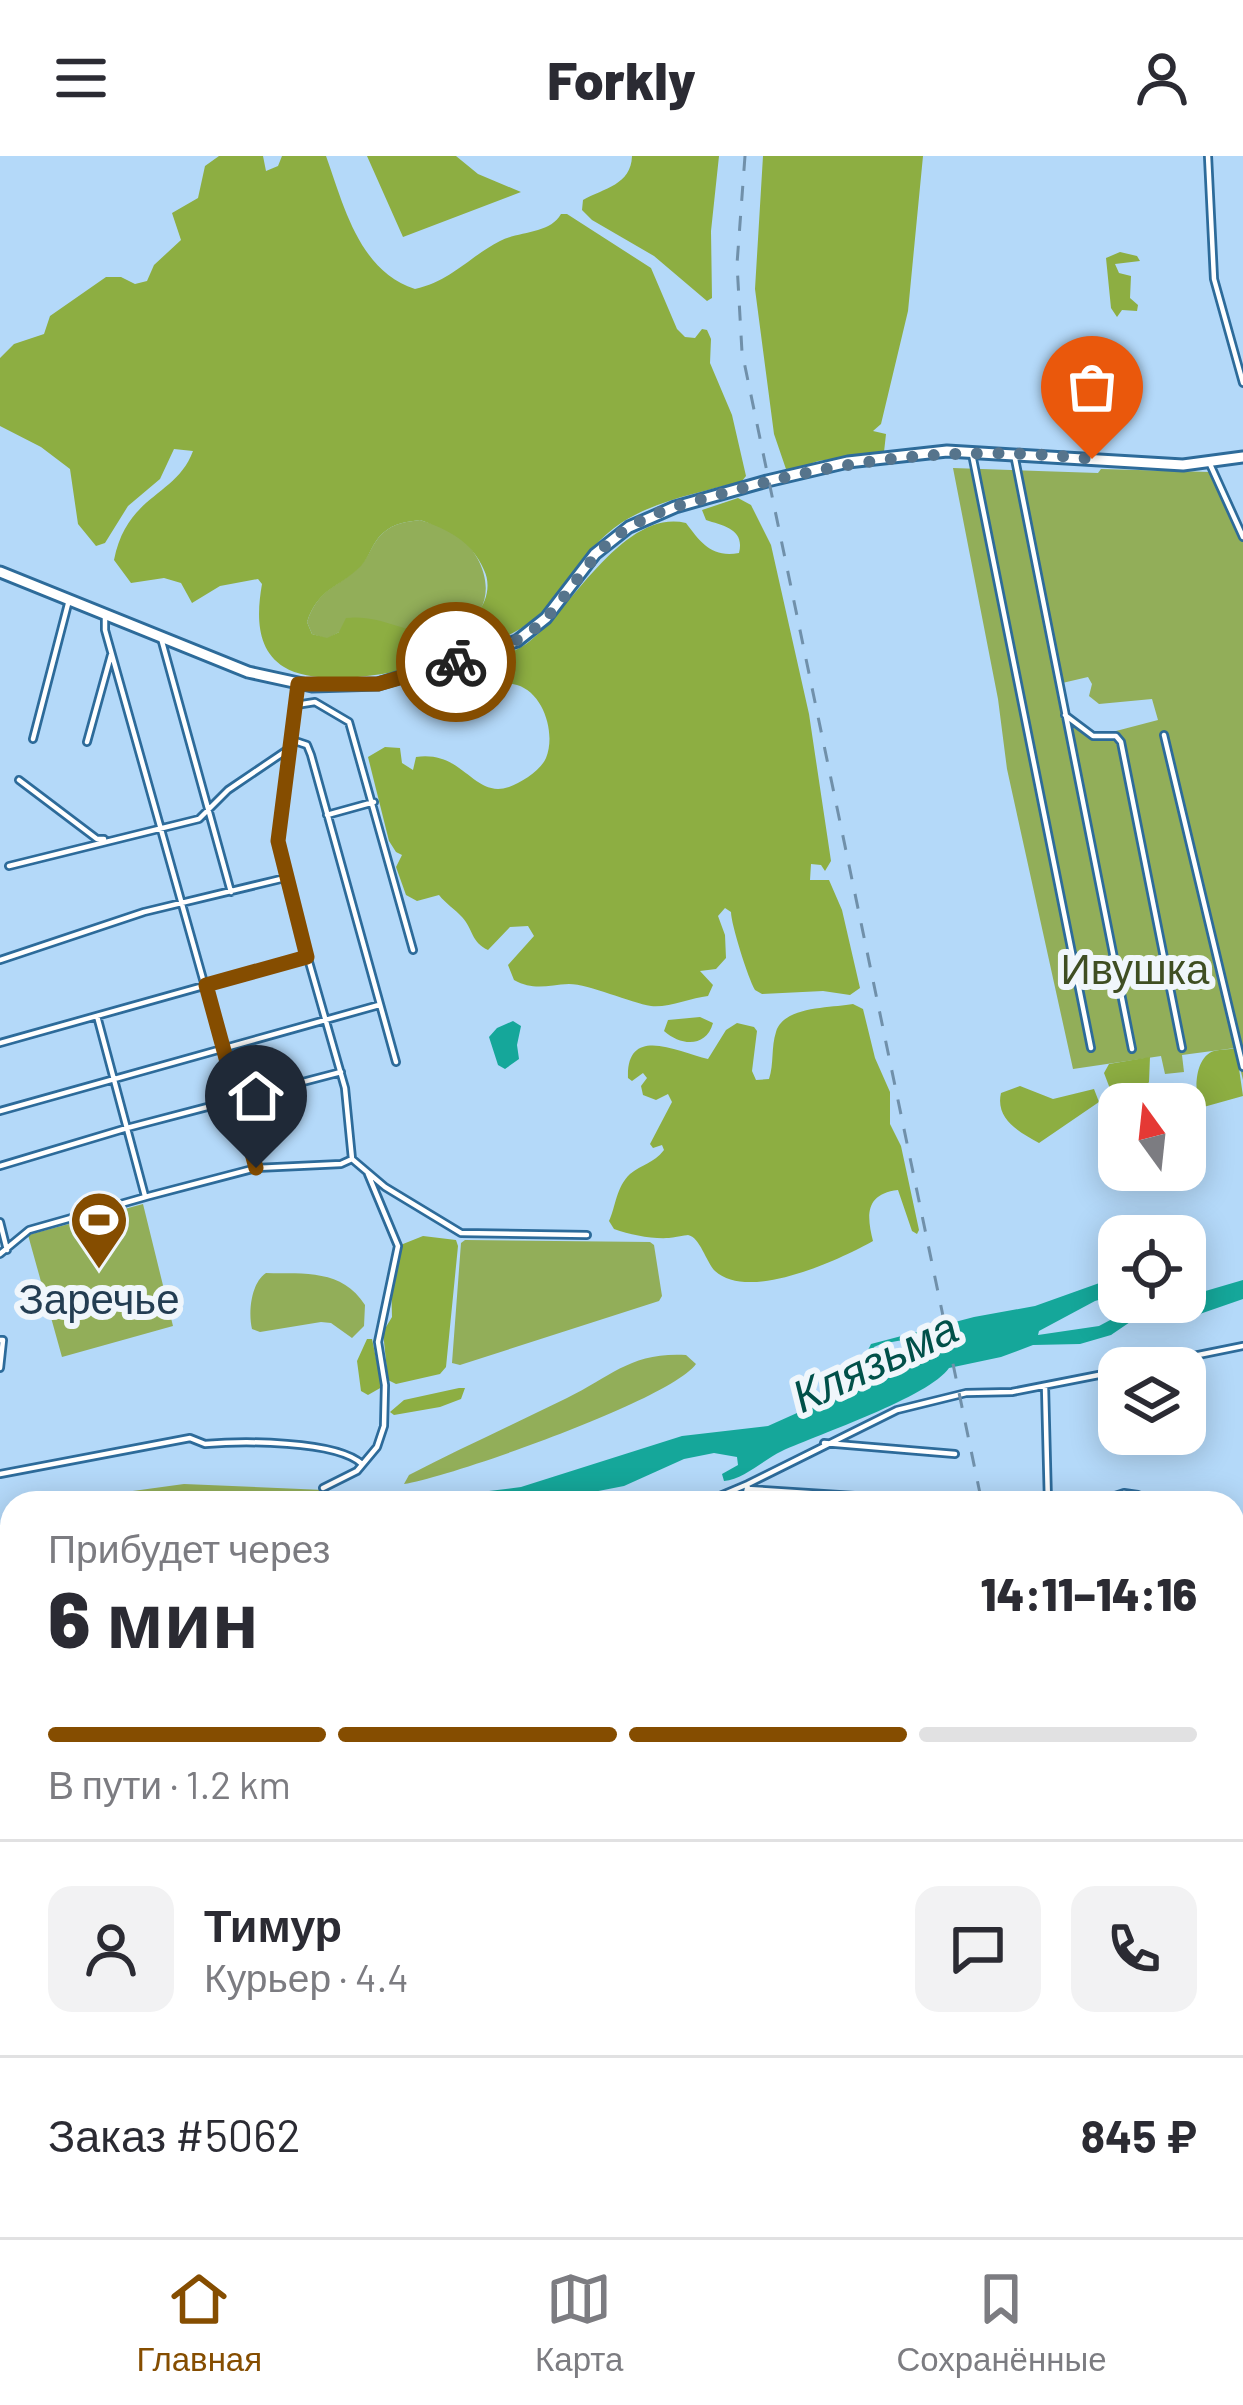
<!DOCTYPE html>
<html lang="ru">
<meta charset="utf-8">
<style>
body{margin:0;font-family:Barlow,sans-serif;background:#f2f2f3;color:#2b2b33;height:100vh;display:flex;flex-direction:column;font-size:45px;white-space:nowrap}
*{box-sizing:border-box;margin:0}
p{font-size:39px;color:#7c7c81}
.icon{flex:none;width:66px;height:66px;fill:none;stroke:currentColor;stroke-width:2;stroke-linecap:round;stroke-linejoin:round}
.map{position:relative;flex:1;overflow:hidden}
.drawer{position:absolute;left:0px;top:1335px;width:1245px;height:747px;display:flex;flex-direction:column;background:#fff;border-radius:36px 36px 0 0;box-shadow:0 6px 30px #0003}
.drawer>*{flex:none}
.needle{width:78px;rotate:345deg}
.tools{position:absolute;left:1098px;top:927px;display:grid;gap:24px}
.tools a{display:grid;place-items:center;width:108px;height:108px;border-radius:24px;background:#fff;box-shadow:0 6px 30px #0003;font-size:60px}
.pin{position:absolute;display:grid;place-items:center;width:102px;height:102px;color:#fff;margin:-123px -51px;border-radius:50% 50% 50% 0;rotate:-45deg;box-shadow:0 0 12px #0007}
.pin .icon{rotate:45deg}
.courier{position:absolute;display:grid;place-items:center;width:120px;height:120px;margin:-60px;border:9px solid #854d00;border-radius:50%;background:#fff;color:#222;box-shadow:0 3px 15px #0007}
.head em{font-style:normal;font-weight:800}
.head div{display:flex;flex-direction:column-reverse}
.head{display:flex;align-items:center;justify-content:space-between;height:204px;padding:0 48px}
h1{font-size:78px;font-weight:800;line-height:90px}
.bar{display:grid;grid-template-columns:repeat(4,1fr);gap:18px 12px;align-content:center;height:144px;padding:0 48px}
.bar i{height:15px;border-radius:9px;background:#e1e1e2}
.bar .selected{background:#854d00}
.bar p{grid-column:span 4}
.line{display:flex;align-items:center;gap:30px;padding:0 48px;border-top:3px solid #e1e1e2}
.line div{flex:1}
.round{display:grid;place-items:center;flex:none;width:126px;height:126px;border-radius:24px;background:#f2f2f3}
header{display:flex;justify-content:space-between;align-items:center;height:156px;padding:0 48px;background:#fff;font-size:54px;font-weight:800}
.dock{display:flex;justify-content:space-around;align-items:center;height:168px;border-top:3px solid #e1e1e2;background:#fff;font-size:33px;color:#7c7c81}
.dock a{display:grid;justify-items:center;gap:6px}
.dock .selected{color:#854d00}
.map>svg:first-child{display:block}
.green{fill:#92ae59;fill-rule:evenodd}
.forest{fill:#8dae42;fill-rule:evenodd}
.water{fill:#15a79a;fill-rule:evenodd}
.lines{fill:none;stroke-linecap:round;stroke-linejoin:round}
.street-casing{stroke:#2d6b9a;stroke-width:10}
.secondary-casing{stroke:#2d6b9a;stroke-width:15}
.street{stroke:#fff;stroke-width:4.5}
.secondary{stroke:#fff;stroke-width:9}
.rail{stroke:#7090aa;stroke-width:3;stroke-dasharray:15 15;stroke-linecap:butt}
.done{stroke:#56748c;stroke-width:12;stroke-dasharray:0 21.6}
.route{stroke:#854d00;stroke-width:15}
.labels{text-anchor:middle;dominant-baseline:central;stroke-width:12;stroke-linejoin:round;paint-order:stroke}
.park-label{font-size:42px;fill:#3f4e22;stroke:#f0f6fb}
.poi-label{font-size:42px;fill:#233d52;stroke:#f0f6fb}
.water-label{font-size:45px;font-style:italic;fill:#015049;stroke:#f0f6fb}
</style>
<header><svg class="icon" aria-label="menu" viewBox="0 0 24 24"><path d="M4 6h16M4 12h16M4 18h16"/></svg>Forkly<svg class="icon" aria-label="person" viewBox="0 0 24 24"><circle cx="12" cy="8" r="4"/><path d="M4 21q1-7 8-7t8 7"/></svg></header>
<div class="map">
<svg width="1243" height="2081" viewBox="0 0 1243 2081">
<rect width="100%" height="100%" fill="#b4d9f9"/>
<path class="green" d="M953,312L1098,317L1101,313L1210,316L1216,321L1243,381V924L1235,892L1182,899L1184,916L1165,918L1161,900L1073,913L1007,613L998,543ZM1088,521L1092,528L1089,540L1099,548L1152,543L1158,564L1116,575V579C1074,581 1066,567 1058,528Z
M420,364C431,368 447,370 456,377C487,402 501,448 462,472C437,488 369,477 339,476L327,483L312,478L307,466C319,431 337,433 360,410C370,400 373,385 383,377C394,367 406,366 420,364Z
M143,1048L173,1170L62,1201L28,1079Z
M465,1084L650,1086L654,1089L662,1140L659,1145L460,1209L452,1207L461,1087Z
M266,1117C305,1118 342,1113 365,1149L364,1170L352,1182L331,1167L321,1166L260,1176L252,1173C248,1156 251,1127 266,1117Z
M686,1199L696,1208C670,1244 453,1320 404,1328L409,1319C461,1292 514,1268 567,1242C612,1220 631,1196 686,1199Z
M184,1328L324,1334L328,1347H45Z"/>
<path class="forest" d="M219,0H263L266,15L278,10L282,0H326C344,50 359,115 415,133C451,125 469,101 500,85C519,75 550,78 561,58H567L651,112L677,173L685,181L695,182L702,173L707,174L711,183L710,207L732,259L746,320L742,325C703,336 656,344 621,367C579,395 566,440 529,467C484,500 334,542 284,511C255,493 257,457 262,428L258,423L220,430L192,447L181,427L164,422L131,427L114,404C127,338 176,341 193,295L174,293L160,323L128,350L105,387L96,390L78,368L70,313L41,291L0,270V202L14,188L44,178L50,160L106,121H121L135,128L147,125L154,109L181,84L172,57L198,42L205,10ZM420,364C447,373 472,385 484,414C491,428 487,446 477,457C435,504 396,456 346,462L339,476L327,482L312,478L307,466C319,431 338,433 361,410C370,400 373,385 383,377C394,367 406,366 420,364Z
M367,0H456L478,18L521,36L403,81Z
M632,0H719L711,75L712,142L707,145L654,100L592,64L582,54L583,44C604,32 631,29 632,0Z
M763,0H923L908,155L881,268L873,275L886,278L884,296L818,305L787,316L774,278L755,133Z
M1120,96L1137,100L1140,105L1115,108L1119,117L1131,120L1130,142L1138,149L1137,155L1122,154L1117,161L1111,152L1106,102Z
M738,342L751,349L771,389L809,558L831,705L825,715L821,709L811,708L810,724H829L842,754L860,832L850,839L823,835L762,838L755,834C748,822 731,768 731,756L725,752L718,760L725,779L726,802L716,813L700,815L713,829L708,840C691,842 668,852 651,850C631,847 589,828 569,828C548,829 534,835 514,824L508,809L534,780L528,770L510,771L488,794C471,786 473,773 462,761C455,753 446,748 439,739L417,745L406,739L396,711L402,699L396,696L389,685L368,601L385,591L400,592L402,607L413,614L416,601C464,594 473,643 509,631C521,627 541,614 546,602C556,578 544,537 517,529C494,523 465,529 442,531L437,522C466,509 499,506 526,488C569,458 622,352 686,367C701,387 712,402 739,397C745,373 724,370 706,364L702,354Z
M853,848L863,853L875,902L890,936V968L901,990L919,1074L917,1078L912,1075L898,1034C864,1038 867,1061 873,1085C839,1104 749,1146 715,1115C706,1106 700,1081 688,1079C685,1079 672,1082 669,1082C651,1083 631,1079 614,1073L609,1065C616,1050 616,1031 630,1018C642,1008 653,1008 664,994L662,989L653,992L650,988L672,946L668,938L656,944L643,939L641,930L647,922L643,917L632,925L628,922C626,867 680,897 708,903L726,874L737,867L754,871L757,875L752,915L756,924L769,923C774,908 771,891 776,876C783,850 831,852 853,848Z
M700,861L713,867C706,892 681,890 664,875L668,864Z
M1236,892L1243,940L1200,952C1194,937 1194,901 1214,895C1221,893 1229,894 1236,892Z
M1150,901L1149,926L1141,937L1121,942L1112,938L1104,917L1109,908Z
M1020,930L1053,943L1094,933L1099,946L1039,987C1019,976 995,963 1001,937Z
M423,1080L456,1084L458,1090L446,1211L440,1218L396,1228L388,1224L383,1176L392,1161L391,1121L398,1090Z
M367,1183H372L382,1231L368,1239L361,1235L357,1205Z
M459,1232H465L461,1243L440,1251L394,1259L390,1256L404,1244Z
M1243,2003V2081H1168L1143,2070H1233L1239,2008Z
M627,2070H836L872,2081H628Z"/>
<path class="water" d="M513,865L521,870L517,889L519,903L505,913L498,909L489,881L497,872Z
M1119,1120V1138L1095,1145L1039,1175L1038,1179L1099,1170L1144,1146H1185V1141L1243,1124V1143L1194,1160L1169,1161L1153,1157L1133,1164L1111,1179L1080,1188L1033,1189L1001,1201L949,1212C929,1241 819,1278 782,1295C763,1304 744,1323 724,1325L722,1318L738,1309L737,1301L714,1297L684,1303L624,1330L542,1346L466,1347L489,1335L521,1331L682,1280L768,1270L826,1244L857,1226L876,1209L868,1194L871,1188L974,1161L1035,1150ZM930,1179L934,1180L933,1185L892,1213L879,1209L874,1191L881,1188Z"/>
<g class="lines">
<defs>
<path id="street" d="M1208,0L1214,123L1243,227
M972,298L1091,892
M1014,298L1132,893
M1209,306L1243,381
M105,459V474L256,1012
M161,482L231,736
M298,528L279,685L285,722L345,932L352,1003
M296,549L315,546L349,566L413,794
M1065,559L1093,580H1116L1121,586L1182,892
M1164,579L1243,911
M33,583L69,444
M295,585L307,589L311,599L396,906
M87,586L111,499
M19,624L97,683H104
M327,659L374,646
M9,710L199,663L228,634L290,592
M0,804L144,756L285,722
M97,860L145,1040
M0,887L307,801
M0,955L379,849
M352,1003L385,1031L461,1077L587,1079
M0,1010L127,972L341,916
M0,1066L7,1094
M0,1098L29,1074L149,1040L256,1012L341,1008L352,1003
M0,1184H3L0,1212
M1134,1212L1243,1190
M1045,1230L1048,1347
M824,1287L955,1298
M0,1318L190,1282L205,1288C241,1285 336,1284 362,1308
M323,1332L357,1315L377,1291L384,1270L385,1229L378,1186L398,1090L368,1018
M747,1333L963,1347
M703,1347L748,1328
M744,1347L748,1328L897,1254L966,1237L1012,1236L1119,1215
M1094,1347L1124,1337L1138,1339L1141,1347
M0,1510L12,1508
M1233,1538L1243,1542
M1233,1990L1235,1991
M206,2070L210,2081
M257,2070L262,2081
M311,2070L315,2081
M359,2070L363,2081
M541,2070L544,2081
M163,2081L172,2070"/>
<path id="secondary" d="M0,416L248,516L312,530L378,528L517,485L546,462L595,398L629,371L675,351L767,325L848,306L947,295L1183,309L1243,301
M0,1766L12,1763"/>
</defs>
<use href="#street" class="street-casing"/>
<use href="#secondary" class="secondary-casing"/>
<use href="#street" class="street"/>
<use href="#secondary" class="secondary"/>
<path class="rail" d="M745,0L737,108L742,196L982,1347
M0,1921L12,1923
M0,1952L12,1951
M952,2070L1040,2081
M1023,2075L1071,2081"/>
</g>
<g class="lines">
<path class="done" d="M456,506C489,497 521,488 546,462C574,433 590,397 625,374C656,353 693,346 728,336C854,301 963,289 1092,303"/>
<path class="route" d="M256,1012L206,829L307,801L278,685L298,528H378L456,506"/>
</g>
<defs>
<symbol id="stadium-pin" viewBox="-11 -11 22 30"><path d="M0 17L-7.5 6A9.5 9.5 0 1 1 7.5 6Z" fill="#854d00" stroke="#f0f6fb"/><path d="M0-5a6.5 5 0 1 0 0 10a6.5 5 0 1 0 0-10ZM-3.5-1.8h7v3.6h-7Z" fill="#fff"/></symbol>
</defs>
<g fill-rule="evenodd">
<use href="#stadium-pin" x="66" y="1031" width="66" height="90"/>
</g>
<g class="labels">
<g class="park-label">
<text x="1135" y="811">Ивушка</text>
</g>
<g class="poi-label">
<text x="99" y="1141">Заречье</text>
</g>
<g class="water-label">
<text transform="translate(874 1204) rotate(-25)">Клязьма</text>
</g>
</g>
</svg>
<div class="tools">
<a><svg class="needle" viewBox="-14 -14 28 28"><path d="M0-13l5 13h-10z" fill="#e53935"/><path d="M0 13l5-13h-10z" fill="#7c7c81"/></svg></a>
<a><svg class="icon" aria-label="locate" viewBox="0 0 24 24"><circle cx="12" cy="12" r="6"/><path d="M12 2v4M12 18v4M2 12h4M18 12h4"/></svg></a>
<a><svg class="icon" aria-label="layers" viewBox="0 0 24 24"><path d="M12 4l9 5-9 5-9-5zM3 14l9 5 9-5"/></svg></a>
</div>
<div class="pin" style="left:1092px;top:303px;background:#ea580c"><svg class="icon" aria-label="bag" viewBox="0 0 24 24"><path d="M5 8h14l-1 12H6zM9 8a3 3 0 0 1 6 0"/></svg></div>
<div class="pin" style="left:256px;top:1012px;background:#1f2937"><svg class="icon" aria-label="home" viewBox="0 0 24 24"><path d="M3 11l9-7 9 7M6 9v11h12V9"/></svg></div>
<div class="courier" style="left:456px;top:506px"><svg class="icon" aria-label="bike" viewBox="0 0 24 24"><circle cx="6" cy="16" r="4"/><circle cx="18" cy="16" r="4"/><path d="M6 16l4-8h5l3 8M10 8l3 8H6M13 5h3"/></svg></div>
<section class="drawer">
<div class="head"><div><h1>6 мин</h1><p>Прибудет через</p></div><em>14:11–14:16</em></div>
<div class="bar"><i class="selected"></i><i class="selected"></i><i class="selected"></i><i></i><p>В пути · 1.2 km</p></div>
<div class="line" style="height:216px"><a class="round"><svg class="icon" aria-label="person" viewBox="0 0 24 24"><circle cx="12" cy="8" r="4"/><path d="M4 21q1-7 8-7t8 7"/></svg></a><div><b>Тимур</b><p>Курьер · 4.4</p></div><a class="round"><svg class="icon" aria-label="chat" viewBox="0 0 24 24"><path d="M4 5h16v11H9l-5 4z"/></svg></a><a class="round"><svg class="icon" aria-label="phone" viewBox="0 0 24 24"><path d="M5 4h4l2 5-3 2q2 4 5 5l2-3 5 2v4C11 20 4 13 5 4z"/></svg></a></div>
<div class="line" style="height:156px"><div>Заказ #5062</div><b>845 ₽</b></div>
</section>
</div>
<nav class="dock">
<a class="selected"><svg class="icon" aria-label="home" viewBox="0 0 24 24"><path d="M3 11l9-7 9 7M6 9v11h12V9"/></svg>Главная</a>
<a><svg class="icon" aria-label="map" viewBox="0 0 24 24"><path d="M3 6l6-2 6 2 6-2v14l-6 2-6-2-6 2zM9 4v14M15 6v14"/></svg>Карта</a>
<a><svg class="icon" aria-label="saved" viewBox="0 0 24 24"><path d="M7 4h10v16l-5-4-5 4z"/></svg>Сохранённые</a>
</nav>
